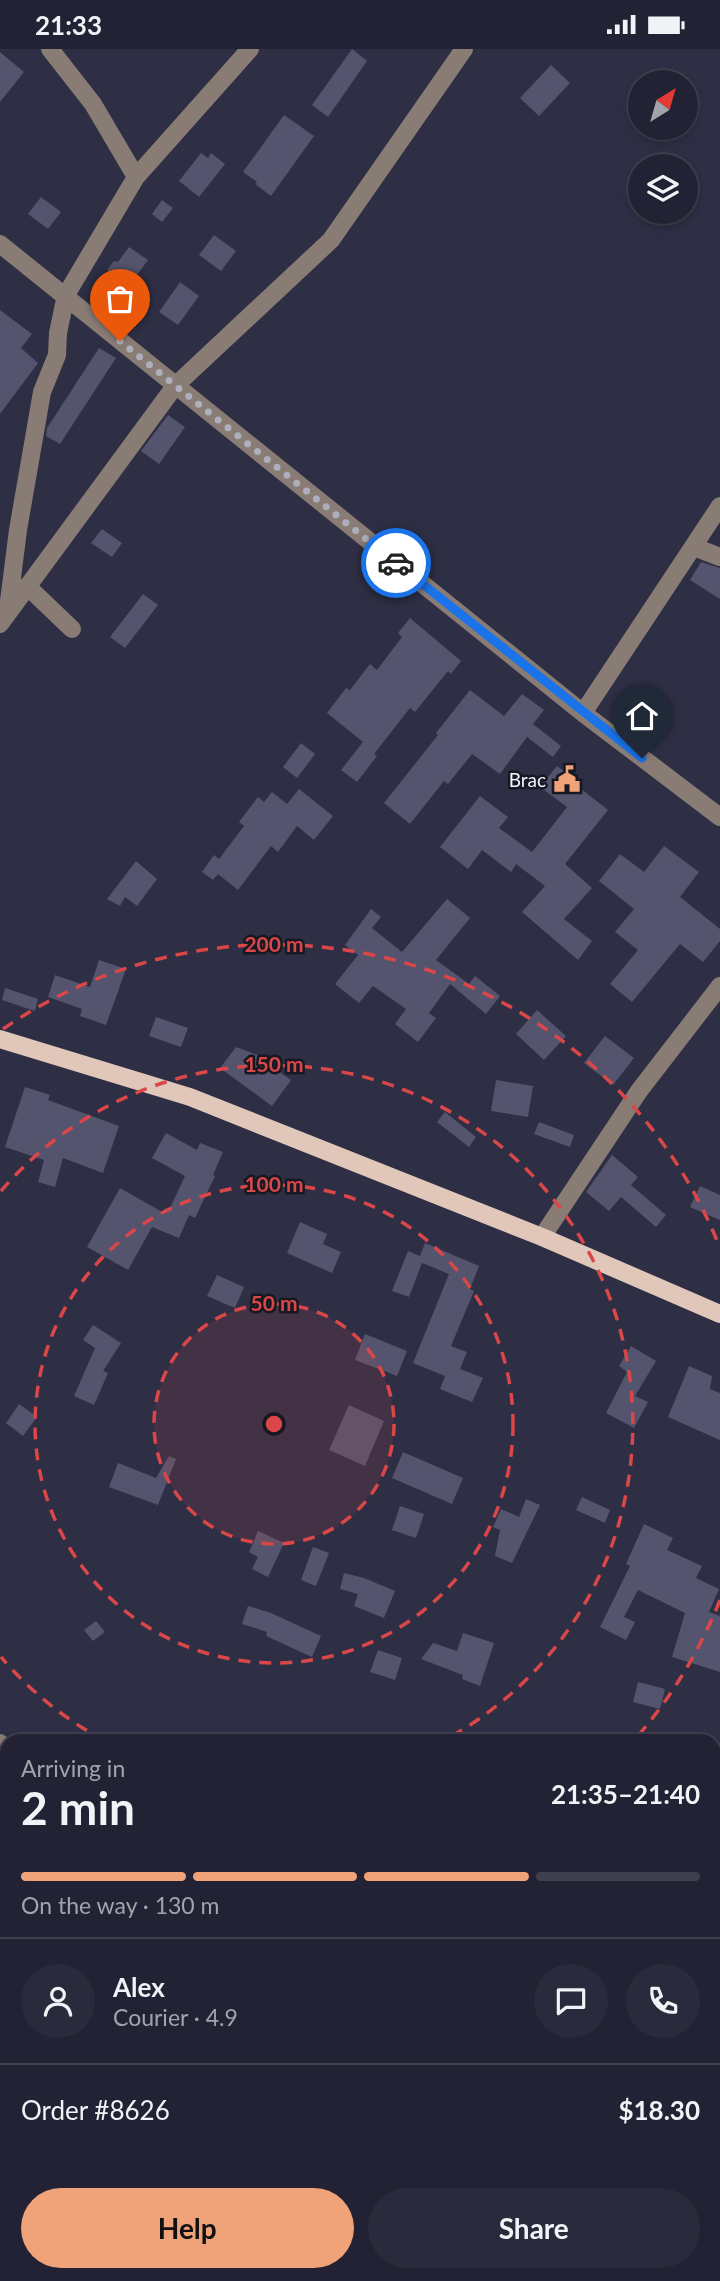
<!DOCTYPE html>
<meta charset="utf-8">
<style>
body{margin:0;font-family:Lato,sans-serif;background:#2a2a3c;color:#f1f3f6;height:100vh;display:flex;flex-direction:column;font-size:26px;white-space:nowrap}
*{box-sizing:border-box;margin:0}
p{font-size:23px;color:#a2a4ac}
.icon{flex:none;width:38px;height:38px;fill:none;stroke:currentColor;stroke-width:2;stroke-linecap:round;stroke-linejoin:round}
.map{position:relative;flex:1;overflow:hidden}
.drawer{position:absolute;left:0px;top:1685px;width:721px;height:548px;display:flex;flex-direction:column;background:#222234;border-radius:21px 21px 0 0;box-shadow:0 4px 10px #0003,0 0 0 2px #3f3f4f}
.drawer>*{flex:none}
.needle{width:46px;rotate:37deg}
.buttons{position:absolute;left:628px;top:21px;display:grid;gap:14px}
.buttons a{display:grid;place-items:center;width:70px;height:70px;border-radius:50%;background:#222234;box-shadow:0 4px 10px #0003,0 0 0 2px #3f3f4f;font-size:35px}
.pin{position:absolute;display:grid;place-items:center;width:60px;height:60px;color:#fff;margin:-72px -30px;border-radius:50% 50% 50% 0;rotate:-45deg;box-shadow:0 0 7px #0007}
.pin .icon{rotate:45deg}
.courier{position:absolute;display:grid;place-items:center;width:70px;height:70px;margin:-35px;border:5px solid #1a73e8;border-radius:50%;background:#fff;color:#222;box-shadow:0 2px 9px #0007}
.head em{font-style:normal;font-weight:700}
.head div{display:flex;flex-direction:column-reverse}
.head{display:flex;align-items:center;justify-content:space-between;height:119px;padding:0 21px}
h1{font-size:46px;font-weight:700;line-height:52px}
.bar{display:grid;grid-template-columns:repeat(4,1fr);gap:10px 7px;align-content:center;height:84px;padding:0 21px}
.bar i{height:9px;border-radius:5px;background:#3f3f4f}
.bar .selected{background:#f0a378}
.bar p{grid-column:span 4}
.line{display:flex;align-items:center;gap:18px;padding:0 21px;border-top:2px solid #3f3f4f}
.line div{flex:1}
.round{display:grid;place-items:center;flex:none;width:74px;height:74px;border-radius:37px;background:#2a2a3c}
.button{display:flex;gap:14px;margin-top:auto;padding:14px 21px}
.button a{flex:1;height:80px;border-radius:42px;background:#f0a378;color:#111;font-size:28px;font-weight:700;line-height:80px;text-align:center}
.button a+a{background:#2a2a3c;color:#f1f3f6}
.status{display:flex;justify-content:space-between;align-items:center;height:49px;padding:0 35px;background:#222234;direction:ltr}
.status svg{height:19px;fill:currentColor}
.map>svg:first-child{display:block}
.building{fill:#54546e}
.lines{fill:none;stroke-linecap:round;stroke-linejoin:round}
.minor{stroke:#897c75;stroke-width:18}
.major{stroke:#e1c7b9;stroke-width:18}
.done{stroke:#aeafbd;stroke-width:7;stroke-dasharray:0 12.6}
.route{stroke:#1a73e8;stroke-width:9}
.ring{fill:none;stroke:#da4748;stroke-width:3.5;stroke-dasharray:12 9}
.labels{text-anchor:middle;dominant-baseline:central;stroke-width:5;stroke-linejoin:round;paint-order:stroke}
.poi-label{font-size:19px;fill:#f3f4fd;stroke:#181822;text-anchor:end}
.centre{fill:#da4748;stroke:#181822;stroke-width:3.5}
.ring-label{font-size:21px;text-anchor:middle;font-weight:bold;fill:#da4748;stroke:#181822;stroke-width:5;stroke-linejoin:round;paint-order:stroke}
</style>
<div class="status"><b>21:33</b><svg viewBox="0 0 49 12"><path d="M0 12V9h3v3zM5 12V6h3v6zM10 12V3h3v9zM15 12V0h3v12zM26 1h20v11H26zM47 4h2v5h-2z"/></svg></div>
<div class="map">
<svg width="720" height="2232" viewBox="0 0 720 2232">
<rect width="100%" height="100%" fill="#2e2e45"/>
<path class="building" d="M352,0L367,12L328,68L312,56Z
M0,3L24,23L0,53Z
M551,16L570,34L539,67L520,49Z
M284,66L314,87L271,147L255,135L257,133L243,123Z
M201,104L208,109L211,104L225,115L199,148L179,132Z
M41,148L61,163L48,180L28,165Z
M162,151L173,159L162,173L152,165Z
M214,186L236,202L221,222L199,206Z
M129,198L148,211L127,239L110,227L112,224L107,221L114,212L118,213Z
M180,233L199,247L178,276L159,263Z
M0,261L32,285L21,299L38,314L0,365Z
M99,299L116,309L60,395L46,387L47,379Z
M168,366L185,378L159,415L141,402Z
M102,480L122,494L112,508L91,494Z
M701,513L720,519V550L690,531Z
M143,545L158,556L125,599L110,588Z
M410,569L461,612L451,625L448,622L415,663L410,659L374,705L377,707L357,733L341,721L363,693L327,664L346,639L350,641L370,615L377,621L402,588L398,584Z
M470,641L504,667L522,645L544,661L533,675L561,697L553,708L527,688L500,725L472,705L448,735L444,732L410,775L384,754L438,686L436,684Z
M301,694L315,705L297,729L283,718Z
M557,717L582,736L580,739L608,761L565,815L592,839L564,870L592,892L578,911L522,863L545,837L516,815L511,823L482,801L468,820L440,798L480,747L508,768L499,779L532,803L567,758L540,738Z
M299,740L333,767L314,791L297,777L278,803L271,797L238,841L218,825L213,831L202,823L214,806L219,810L244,777L239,773L258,748L264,753L272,743L287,755Z
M664,797L699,823L680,848L720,880V892L703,913L680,895L632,953L610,935L638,901L615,883L634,860L599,832L620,805L644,823Z
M136,812L157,830L137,857L125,848L120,857L107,850Z
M447,850L470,869L436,911L469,935L475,927L500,947L486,965L450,935L429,964L436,969L418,993L395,975L406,960L373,937L359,954L335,935L358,906L345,896L371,860L381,868L372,879L402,903Z
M99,911L126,920L106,976L80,967L82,960L48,948L55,926L90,938Z
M5,939L38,950L35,962L2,951Z
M537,961L566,987L544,1011L516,985Z
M156,968L188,979L181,998L149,987Z
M605,987L634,1009L613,1036L584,1014Z
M236,998L265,1009L264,1012L291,1031L272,1057L220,1019Z
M496,1031L533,1037L528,1068L491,1062Z
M25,1038L50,1046L48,1051L119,1077L103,1124L63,1109L55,1138L38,1133L44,1111L5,1098Z
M445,1063L476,1088L469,1098L437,1073Z
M539,1073L574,1086L570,1098L534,1085Z
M166,1084L197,1101L200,1094L223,1103L213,1126L215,1127L195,1169L189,1166L179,1189L152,1178L128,1221L87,1198L120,1139L164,1164L165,1159L169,1161L185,1127L152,1109Z
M612,1106L638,1128L631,1136L666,1166L656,1178L621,1148L609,1162L586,1143Z
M700,1137L720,1146V1171L690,1158Z
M300,1173L327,1185L323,1195L341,1203L332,1224L287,1204Z
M425,1194L479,1217L470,1240L474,1242L451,1297L467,1303L460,1320L483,1329L472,1353L440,1340L445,1327L413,1314L449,1225L422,1214L409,1248L392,1242L408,1202L420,1207Z
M217,1226L244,1238L235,1259L207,1247Z
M93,1276L121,1294L103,1322L108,1324L94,1356L74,1347L95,1299L83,1291Z
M365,1285L407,1302L397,1327L355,1311Z
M631,1297L656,1312L635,1347L648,1353L634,1379L606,1364L627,1323L619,1317Z
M689,1317L712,1327L710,1340L720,1344V1391L668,1368Z
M19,1355L37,1368L23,1387L6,1374Z
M349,1356L384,1372L365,1417L329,1401Z
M403,1403L463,1429L452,1455L392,1429Z
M169,1407L176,1410L158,1456L109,1438L118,1414L156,1429Z
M582,1448L610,1461L605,1474L576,1461Z
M526,1450L540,1456L512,1514L495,1507L500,1481L493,1478L501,1460L519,1468Z
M400,1457L424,1465L416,1489L392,1481Z
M644,1475L673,1489L667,1501L702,1517L696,1529L719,1540L709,1563L720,1567V1623L672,1608L685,1564L638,1541L624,1568L635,1573L626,1591L600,1578L630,1517L626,1515Z
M258,1482L284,1494L268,1528L252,1520L258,1508L249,1503Z
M313,1498L329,1504L316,1537L301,1531Z
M344,1524L364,1529L395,1542L384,1569L354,1557L358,1545L340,1540Z
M248,1557L271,1564L321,1587L312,1608L266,1587L267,1583L242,1575Z
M96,1572L105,1583L93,1592L84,1581Z
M463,1584L494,1594L480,1637L462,1630L463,1626L421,1610L433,1594L457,1602Z
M378,1601L402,1609L395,1631L370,1623Z
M638,1633L665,1640L660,1660L633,1653Z"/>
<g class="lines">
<path class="minor" d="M136,128L250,0
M0,195L583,664L720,768
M694,498L720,508
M27,537L72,580
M8,560L18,481L42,343L57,306L58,284L66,246L136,128L93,55L50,0
M0,575L175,337L331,191L464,0
M583,664L720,457
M542,1188L639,1042L720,937
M0,1694L7,1701
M0,1906L7,1913
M714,2106L720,2101
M0,2127L7,2133
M82,2226L88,2232
M505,2226L510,2232
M158,2232L164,2226
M553,2232L560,2226"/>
<path class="major" d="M0,990L190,1048L542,1188L720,1265"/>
</g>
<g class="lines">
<path class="done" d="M120,292L396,514"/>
<path class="route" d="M396,514L642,709"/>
</g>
<circle cx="274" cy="1375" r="120" fill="#da4748" fill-opacity=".12"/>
<g class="ring">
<circle cx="274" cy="1375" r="120"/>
<circle cx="274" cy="1375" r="239"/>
<path d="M105 1692A359 359 0 0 1 1 1608M1 1142A359 359 0 1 1 443 1692"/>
<path d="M720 1551A479 479 0 0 1 636 1689M3 980A479 479 0 0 1 720 1199"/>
</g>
<defs>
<symbol id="civic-bare" viewBox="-9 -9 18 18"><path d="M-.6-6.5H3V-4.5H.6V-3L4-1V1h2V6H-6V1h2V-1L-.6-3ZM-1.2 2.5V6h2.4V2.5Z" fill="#f0a378" stroke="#181822" stroke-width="2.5" paint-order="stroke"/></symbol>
</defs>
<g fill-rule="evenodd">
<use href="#civic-bare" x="548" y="711" width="38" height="38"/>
</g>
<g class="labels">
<g class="poi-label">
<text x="546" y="730">Brac</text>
</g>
</g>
<circle cx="274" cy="1375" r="10" class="centre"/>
<g class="ring-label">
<text x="274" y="903">200 m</text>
<text x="274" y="1023">150 m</text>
<text x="274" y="1143">100 m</text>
<text x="274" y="1262">50 m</text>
</g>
</svg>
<div class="buttons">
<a><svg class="needle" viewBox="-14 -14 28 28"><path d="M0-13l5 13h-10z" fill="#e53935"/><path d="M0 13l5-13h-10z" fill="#a2a4ac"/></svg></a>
<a><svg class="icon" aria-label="layers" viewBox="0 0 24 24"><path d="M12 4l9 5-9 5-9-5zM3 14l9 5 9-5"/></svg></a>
</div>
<div class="pin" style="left:120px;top:292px;background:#ea580c"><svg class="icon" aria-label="bag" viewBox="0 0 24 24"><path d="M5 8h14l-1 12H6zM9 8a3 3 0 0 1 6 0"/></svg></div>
<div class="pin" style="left:642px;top:709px;background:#1f2937"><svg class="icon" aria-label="home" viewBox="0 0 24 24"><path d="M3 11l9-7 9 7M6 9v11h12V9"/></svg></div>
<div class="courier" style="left:396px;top:514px"><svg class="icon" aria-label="car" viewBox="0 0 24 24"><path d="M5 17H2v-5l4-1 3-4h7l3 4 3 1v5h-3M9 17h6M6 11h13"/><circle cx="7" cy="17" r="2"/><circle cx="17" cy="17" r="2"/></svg></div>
<section class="drawer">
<div class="head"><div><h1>2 min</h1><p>Arriving in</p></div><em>21:35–21:40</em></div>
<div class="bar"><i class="selected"></i><i class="selected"></i><i class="selected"></i><i></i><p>On the way · 130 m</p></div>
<div class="line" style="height:126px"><a class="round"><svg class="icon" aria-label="person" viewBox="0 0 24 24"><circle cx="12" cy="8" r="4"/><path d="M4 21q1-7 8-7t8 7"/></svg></a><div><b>Alex</b><p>Courier · 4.9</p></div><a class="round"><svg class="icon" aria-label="chat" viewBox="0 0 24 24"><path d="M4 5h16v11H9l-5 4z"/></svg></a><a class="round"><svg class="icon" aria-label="phone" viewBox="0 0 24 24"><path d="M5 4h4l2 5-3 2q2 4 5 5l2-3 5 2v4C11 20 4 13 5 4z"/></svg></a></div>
<div class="line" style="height:91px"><div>Order #8626</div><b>$18.30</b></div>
<div class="button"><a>Help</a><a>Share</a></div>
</section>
</div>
